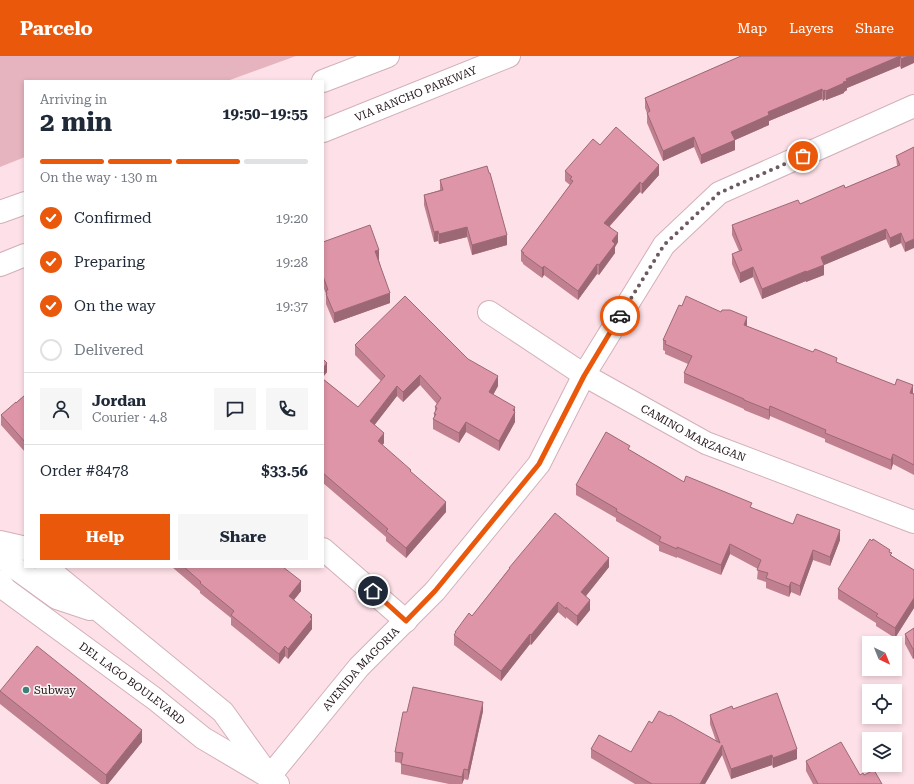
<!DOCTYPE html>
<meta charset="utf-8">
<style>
body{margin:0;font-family:"Roboto Serif",serif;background:#f6f6f7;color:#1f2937;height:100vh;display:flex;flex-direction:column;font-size:15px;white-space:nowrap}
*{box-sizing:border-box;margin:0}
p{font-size:13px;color:#747a83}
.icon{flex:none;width:22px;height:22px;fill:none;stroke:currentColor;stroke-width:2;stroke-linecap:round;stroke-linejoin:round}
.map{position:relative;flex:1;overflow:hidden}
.side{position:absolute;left:24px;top:24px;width:300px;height:488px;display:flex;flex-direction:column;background:#fff;border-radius:0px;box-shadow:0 2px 6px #0003}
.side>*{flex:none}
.needle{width:26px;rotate:137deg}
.tools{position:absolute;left:862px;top:580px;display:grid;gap:8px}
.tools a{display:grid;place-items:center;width:40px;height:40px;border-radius:0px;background:#fff;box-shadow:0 2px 6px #0003;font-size:20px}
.pin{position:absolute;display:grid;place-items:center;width:34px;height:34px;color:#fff;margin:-17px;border:2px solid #fff;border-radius:50%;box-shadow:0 1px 4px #0007}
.courier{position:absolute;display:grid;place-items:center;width:40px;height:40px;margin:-20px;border:3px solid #ea580c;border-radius:50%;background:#fff;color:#222;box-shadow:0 1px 5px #0007}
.head em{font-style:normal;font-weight:700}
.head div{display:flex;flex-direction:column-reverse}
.head{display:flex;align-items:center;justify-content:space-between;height:68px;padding:0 16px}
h1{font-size:26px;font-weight:700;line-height:30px}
.bar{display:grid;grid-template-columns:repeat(4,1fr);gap:6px 4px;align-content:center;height:48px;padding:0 16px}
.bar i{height:5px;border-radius:3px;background:#e0e1e3}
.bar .on{background:#ea580c}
.bar p{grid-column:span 4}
.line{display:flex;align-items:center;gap:10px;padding:0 16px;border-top:1px solid #e0e1e3}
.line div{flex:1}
.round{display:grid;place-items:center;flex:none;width:42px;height:42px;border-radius:0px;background:#f6f6f7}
ol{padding:0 16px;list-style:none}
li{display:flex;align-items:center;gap:12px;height:44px}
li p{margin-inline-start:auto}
li .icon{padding:4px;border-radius:50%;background:#ea580c;color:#fff;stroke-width:4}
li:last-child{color:#747a83}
li i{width:22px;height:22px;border:2px solid #e0e1e3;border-radius:50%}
.action{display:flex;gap:8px;margin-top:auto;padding:8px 16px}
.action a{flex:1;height:46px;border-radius:0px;background:#ea580c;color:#fff;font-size:16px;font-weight:700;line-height:46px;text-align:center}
.action a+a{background:#f6f6f7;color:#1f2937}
header{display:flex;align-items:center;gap:24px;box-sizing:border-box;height:56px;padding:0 20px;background:#ea580c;color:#fff}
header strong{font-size:19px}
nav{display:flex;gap:22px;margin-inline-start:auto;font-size:14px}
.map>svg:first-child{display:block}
.green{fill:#e5b4bf}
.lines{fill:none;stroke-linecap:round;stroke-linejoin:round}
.minor-casing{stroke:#d2b0b8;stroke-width:24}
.major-casing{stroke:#d2b0b8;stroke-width:24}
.minor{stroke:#fff;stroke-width:22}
.major{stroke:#fff;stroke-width:22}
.wall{fill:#c08090}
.shaded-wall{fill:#9c6876}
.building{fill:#df95a8;stroke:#9c6876}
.done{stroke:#6c5a5e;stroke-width:4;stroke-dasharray:0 7.2}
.route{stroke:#ea580c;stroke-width:5}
.poi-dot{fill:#3c8177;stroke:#fcf5f6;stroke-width:1.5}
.labels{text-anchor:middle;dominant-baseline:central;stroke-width:3;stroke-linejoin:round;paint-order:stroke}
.street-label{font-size:11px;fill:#1d1114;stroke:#fcf5f6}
.poi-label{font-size:11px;fill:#1d1114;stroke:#fcf5f6;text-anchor:start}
</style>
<header>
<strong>Parcelo</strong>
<nav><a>Map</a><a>Layers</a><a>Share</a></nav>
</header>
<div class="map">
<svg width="914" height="728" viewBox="0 0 914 728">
<rect width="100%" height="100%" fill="#fee1e8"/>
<path class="green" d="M0,0H296L227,25H25V101L0,111Z"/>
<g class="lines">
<defs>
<g id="minor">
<path id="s1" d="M489,256L584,319L706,387L914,466"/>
<path d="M323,493L406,565"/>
<path id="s2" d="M269,721L359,611L435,535L539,408L584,319L664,189L719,137L914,50"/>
</g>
<g id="major">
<path d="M323,25L388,0"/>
<path id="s3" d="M323,75L509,0"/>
<path d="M0,156L25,147"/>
<path d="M0,209L25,199"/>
<path d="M0,486L22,491L25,493"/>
<path d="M0,501L57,542L90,553"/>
<path d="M46,511L223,656L264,713"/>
<path id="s4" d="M0,526L6,534L155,643L203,682L269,721L278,728"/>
</g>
</defs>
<use href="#minor" class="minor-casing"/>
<use href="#major" class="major-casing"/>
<use href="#minor" class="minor"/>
<use href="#major" class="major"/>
</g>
<path class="wall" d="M739,0H914L901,13L900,10L847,32V34L844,36V37L826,44L825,43L823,45L822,43L769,65V69L735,84V94L701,108L694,91L663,105L647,67V57L645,52V42L739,1Z
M600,89L659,119L642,138L640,136L610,170L618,186L615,191V197L599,219L597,218L578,244L544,219L542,222L523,208V207L521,205V195L570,129L565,125V115Z
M914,91L905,196L901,187L890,192L886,183L824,209V219L806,226V225L762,243L753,221L740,227L732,208V198L739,195L732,179V169L800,148L845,132L897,110L896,100Z
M440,124L507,189L472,199L467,181L439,188L438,185L434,186L424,149V139L440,134Z
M323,186L379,204L390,247L334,267L326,248V238L323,230Z
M682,250L747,270L914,338V419L893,408L891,414L825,386V383L770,360L769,364L744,354V353L684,327V317L688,308L665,298V295L663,294V284Z
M355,289L468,303L498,330L493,339L515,356V366L499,395L466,376L459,387L433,373V363L434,362V358L435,356V351L437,348L420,329L403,346L397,340L374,369L384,387L382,390L411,416L446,456L406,502L386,485V481L323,427V303L327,316L323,321V323L358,351L381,325L355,299Z
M25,339V396L1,369V359Z
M630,394L684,426L793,468L840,484L830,510L813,504L800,540L791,536L789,541L766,532V526L757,523L758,513L730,498L721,519L677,501V502L659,495V490L616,465V462L576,439V429Z
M890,497L892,500L914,514V552L895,582L876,570V567L838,543V533Z
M172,511H283L301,535L294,544L312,563V573L288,603L285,600L279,608L231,569V562L200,537V535Z
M609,511L586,540L590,554L577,570L566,561V563L558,556L531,589L530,588L501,625L454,589V579L455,578V576L472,560L509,513V512Z
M914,572V602L913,603L905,588V578Z
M0,635L142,686L108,728H101L0,648Z
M733,653L797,703L773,712L772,709L731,723L722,699L705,728H635L591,702V693L631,696L652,667L716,685L710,668V659Z
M483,655L468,724L464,723L462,728H449L401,718V707L395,706V696L407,656Z
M806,705L860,719H864L882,728H813L806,715Z"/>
<path class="shaded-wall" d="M900,0V10L847,32V34L844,36V37L826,44V35L843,26L846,23Z
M908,0H914V7L901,13V3Z
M822,33V43L769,65V69L735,84V94L701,108V99L731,76L768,56Z
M825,34V43L823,45V35Z
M694,81V91L663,105V95Z
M659,109V119L642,138V128Z
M640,126V136L604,176V167Z
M467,171V181L439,188V178Z
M886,173V183L824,209V219L806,226V216L821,201Z
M438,175V185L434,186V176Z
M618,177V186L615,191V197L599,219V209L612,185Z
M901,177V187L890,192V182Z
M507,179V189L472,199V189Z
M914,183V192L905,196V187Z
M379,194V204L375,205V195Z
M597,208V218L578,244V235Z
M544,210V219L542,222V212Z
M753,211V221L740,227V217Z
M806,215V225L762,243V233Z
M390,237V247L334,267V257Z
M747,261V271L744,269Z
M327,307V316L323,321V328V312Z
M420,319V329L403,346V336Z
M498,320V330L489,346V336Z
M913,329V339L910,337Z
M397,330V340L370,375V365Z
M770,350V360L769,364V354Z
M515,351V366L499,395V385Z
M466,366V376L459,387V377Z
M384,377V387L378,395V385Z
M893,398V408L891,414V404Z
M446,446V456L406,502V492Z
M840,474V484L830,510V501Z
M730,488V498L721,519V509Z
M813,494V504L800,540V530Z
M609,502V511L581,546V536Z
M301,525V535L289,550V540Z
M791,526V536L789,541V531Z
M914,542V552L895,582V572Z
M590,544V554L577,570V560Z
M558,546V556L531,589V579Z
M312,559V573L288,603V593Z
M530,578V588L501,625V615Z
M285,590V600L279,608V598Z
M913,593H914V602L913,603Z
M483,646V655L468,724V714Z
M142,674V686L108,728H106V719Z
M722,689V699L705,728H700Z
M797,693V703L773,712V702Z
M772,699V709L731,723V713Z
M464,713V723L462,728V721Z"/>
<path class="building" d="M741,0H900L846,23L847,25L843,26L844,27L826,35L825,34L823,35L822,33L768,56L769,59L731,76L735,84L701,99L694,81L663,95L647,57L650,55L645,42Z
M900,0H908L901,3Z
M616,71L659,109L642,128L640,126L604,167L618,177L612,185L615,188L599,209L597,208L578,235L544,210L542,212L523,198L524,197L521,195L573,125L570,123L572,121L565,115L593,83L600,89Z
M914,91V183L905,187L901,177L890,182L886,173L821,201L824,209L806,216V215L762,233L753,211L740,217L732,198L742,194L732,169L798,144L800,148L844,129L845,132L900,109L896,100Z
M487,110L489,117H490L507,179L472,189L467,171L439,178L438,175L434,176L424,139L443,134L440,124Z
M370,169L379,194L375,195L390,237L334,257L326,238H327L326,234H328L323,220V186Z
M405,240L468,303L498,320L489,336L515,351L513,354L515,356L499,385L466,366L459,377L433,363L436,358H434L437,352L435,351L441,342L420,319L403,336L397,330L370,365L384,377L378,385L411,414L410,415L446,446L406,492L386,475L388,473L323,417V323L358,351L385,320L355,289Z
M686,240L721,256L722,254H730L747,261L744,269L813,296L815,293L837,302L836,306L895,329L897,323L913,329L910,337L914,338V409L893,398L891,404L825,377L826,374L770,350L769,354L744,344V343L684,317L692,300L665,288L666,285L663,284L679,249L682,250Z
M323,303L327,307L323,312Z
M25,339V386L1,359L16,346V347Z
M606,376L630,390L628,393L684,426L686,420L752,447L750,451L793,468L797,458L840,474L830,501L813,494L800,530L791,526L789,531L766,522L768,517L757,514L761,504L730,488L721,509L677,491V493L659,485L661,481L616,455L617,453L576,429Z
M555,457L609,502L581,536L590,544L577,560L566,551V553L558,546L531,579L530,578L501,615L454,579L456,576H455L469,557L472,560L510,512H509Z
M870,483L872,485L873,483L890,494L889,496L892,497L890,499L914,514V542L895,572L876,560L878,558L838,533Z
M184,511H283L301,525L289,540L312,559L310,561L312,563L288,593L285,590L279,598L231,559L234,555L200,527L201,526Z
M914,572V593H913L905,578Z
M37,590L142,674L106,719L0,635Z
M413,631L483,646L468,714L464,713L462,721L401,708L403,697L395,696L403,656H407Z
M777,637L797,693L773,702L772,699L731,713L722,689L700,728H652L591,693L599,679L631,696L649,665L652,667L659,655L669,660L670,659L720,687L710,659L732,650L733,653Z
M841,686L860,719L863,717L864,719L874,714L882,728H818L806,705Z"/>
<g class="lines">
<path class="done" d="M620,260L664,189L719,137L803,100"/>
<path class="route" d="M373,535L406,565L435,535L539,408L584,320L620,260"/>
</g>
<circle class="poi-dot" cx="26" cy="634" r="4"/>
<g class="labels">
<g class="street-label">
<text stroke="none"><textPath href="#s3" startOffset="100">VIA RANCHO PARKWAY</textPath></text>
<text stroke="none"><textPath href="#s1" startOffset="238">CAMINO MARZAGAN</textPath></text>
<text stroke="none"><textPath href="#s2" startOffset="142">AVENIDA MAGORIA</textPath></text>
<text stroke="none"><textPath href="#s4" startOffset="167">DEL LAGO BOULEVARD</textPath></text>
</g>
<g class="poi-label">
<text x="34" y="634">Subway</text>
</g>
</g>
</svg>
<div class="tools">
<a><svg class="needle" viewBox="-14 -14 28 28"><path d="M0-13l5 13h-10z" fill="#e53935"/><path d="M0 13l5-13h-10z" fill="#747a83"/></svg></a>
<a><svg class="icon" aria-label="locate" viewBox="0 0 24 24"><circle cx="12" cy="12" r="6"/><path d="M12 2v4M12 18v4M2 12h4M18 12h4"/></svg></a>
<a><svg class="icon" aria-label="layers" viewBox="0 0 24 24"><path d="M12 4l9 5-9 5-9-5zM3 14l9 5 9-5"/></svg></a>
</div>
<div class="pin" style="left:803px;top:100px;background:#ea580c"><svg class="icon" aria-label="bag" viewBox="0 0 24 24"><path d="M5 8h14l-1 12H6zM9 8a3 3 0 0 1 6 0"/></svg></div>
<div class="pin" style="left:373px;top:535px;background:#1f2937"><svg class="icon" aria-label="home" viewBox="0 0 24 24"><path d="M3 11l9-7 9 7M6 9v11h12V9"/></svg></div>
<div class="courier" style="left:620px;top:260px"><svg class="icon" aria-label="car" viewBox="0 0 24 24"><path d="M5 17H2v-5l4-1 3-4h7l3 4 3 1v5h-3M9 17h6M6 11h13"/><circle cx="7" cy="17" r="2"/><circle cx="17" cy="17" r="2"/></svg></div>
<section class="side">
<div class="head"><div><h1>2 min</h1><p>Arriving in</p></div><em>19:50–19:55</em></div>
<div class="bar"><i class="on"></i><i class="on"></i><i class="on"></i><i></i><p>On the way · 130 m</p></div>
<ol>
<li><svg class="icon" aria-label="check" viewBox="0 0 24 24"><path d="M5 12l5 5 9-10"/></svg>Confirmed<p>19:20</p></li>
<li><svg class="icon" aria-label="check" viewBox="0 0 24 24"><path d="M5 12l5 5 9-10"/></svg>Preparing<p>19:28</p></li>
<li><svg class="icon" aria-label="check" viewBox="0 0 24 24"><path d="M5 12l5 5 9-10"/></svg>On the way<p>19:37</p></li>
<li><i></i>Delivered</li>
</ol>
<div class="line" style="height:72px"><a class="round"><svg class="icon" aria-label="person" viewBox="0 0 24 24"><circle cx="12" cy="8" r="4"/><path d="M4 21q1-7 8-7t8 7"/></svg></a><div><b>Jordan</b><p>Courier · 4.8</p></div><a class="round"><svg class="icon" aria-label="chat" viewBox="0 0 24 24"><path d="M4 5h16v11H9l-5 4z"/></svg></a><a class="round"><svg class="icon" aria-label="phone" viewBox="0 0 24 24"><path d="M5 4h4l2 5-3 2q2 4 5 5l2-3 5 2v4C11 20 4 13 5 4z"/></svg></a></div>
<div class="line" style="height:52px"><div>Order #8478</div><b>$33.56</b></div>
<div class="action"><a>Help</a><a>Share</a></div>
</section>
</div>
